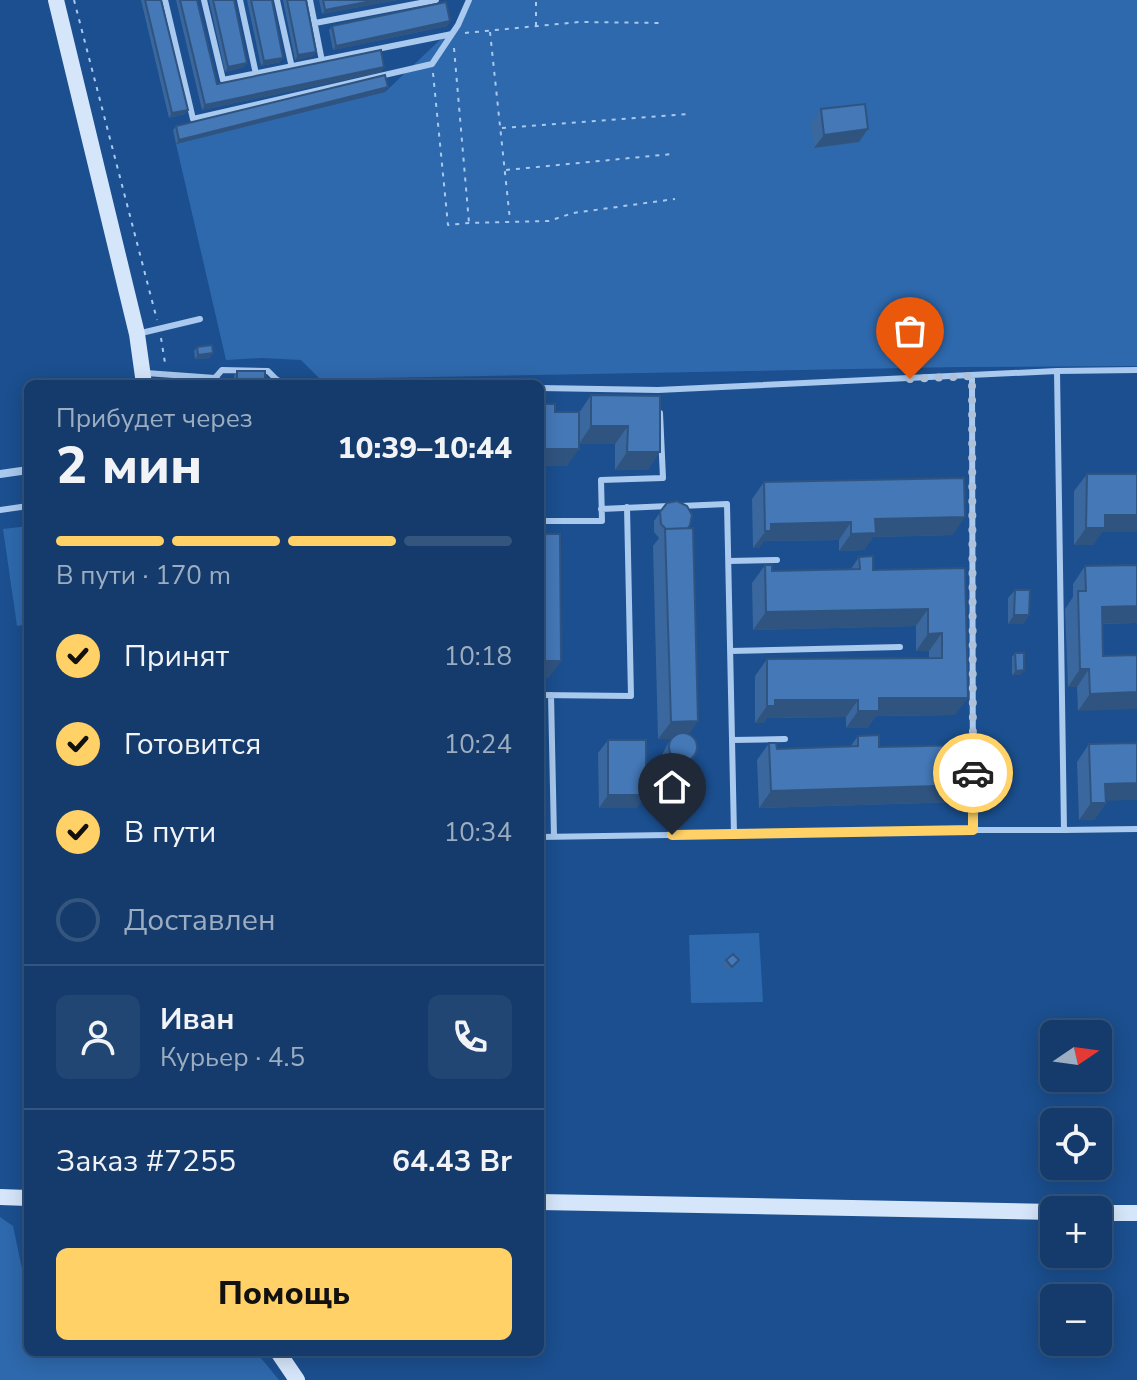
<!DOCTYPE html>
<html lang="ru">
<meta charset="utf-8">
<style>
body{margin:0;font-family:"Nunito Sans",sans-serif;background:#214673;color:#f1f3f6;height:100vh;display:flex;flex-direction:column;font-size:30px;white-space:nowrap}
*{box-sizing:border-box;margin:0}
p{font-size:26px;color:#9dadc1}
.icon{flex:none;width:44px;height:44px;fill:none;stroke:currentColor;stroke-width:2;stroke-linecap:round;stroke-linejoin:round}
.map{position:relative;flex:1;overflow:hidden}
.details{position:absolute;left:24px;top:380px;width:520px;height:976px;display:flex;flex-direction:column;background:#143b6b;border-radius:12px;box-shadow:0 4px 20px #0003,0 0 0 2px #33557e}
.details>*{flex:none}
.needle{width:52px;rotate:77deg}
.controls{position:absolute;left:1040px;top:1020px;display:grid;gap:16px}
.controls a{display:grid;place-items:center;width:72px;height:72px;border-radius:12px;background:#143b6b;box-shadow:0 4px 20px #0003,0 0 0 2px #33557e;font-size:40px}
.pin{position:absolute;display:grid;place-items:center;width:68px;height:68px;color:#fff;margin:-82px -34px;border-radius:50% 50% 50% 0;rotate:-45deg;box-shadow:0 0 8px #0007}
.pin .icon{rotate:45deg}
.courier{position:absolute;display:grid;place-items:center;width:80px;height:80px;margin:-40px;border:6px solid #ffd166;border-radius:50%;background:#fff;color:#222;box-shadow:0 2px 10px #0007}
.summary em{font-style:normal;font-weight:800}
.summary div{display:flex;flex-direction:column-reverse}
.summary{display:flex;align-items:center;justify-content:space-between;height:136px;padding:0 32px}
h1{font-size:52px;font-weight:800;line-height:60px}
.bar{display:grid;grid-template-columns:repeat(4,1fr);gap:12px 8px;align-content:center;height:96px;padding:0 32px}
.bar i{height:10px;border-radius:6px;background:#33557e}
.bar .on{background:#ffd166}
.bar p{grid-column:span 4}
.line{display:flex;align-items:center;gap:20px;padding:0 32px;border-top:2px solid #33557e}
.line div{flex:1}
.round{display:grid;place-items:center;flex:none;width:84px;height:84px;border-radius:12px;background:#214673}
ol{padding:0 32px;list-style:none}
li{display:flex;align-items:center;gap:24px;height:88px}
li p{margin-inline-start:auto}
li .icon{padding:8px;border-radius:50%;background:#ffd166;color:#111;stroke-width:4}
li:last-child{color:#9dadc1}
li i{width:44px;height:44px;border:4px solid #33557e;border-radius:50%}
.action{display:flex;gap:16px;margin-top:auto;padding:16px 32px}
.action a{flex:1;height:92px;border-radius:12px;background:#ffd166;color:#111;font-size:32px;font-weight:800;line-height:92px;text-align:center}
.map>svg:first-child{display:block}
.green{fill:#2e69ad}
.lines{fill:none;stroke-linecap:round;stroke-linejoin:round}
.path{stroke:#a9c9ee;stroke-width:2;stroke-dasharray:4 6;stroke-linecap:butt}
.lane{stroke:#a9c9ee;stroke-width:6}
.street{stroke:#a9c9ee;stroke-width:8}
.secondary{stroke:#d6e6fa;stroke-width:16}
.wall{fill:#3a679d}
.shaded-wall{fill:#305480}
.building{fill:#4478b7;stroke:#305480;stroke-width:2}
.done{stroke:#afc1d8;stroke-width:8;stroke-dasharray:0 14.4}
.route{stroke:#ffd166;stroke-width:10}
</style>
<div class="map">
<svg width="1137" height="1380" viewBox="0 0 1137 1380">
<rect width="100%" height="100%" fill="#1b4f8f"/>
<path class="green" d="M466,0H1137V366L960,367L320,379L301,360L262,358L226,360L176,144L385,92L461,20Z
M28,526V624L17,626L3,529Z
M759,933L763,1002L691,1003L689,935Z
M0,1217L13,1226L28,1297V1352H256L279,1380H0Z"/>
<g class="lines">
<path class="path" d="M74,0L157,320
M536,26V0
M490,32L510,220
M465,33L579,22L663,23
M454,48L469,223
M433,73L448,225L469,223L549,221L573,213L675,199
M502,128L688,114
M506,170L672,154
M161,338L165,363"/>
<path class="lane" d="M165,0L193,119L432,64L458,25L469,0
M204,0L223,80L452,34
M240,0L256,74
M277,0L292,68
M310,0L322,61
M315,23L436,0
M137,334L200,319
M146,373L215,378L224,384
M972,376L973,830H1064L1057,371
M215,378L222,370L268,371L276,379L284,384
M540,388L658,390L1057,371L1137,370
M681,506L727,504L734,834
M601,509L669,506
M0,510L28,506
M540,521H602L601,480L663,478L660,413
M729,561L777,560
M730,651L900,647
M540,695L631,696L627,507
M551,695L554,837
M732,740L785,739
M1064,830L1137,829
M540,837L973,830"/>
<path class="street" d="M0,474L28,470"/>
<path class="secondary" d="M56,0L137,334L144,384
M0,1197L28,1198
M540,1202L1054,1212
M1098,1213H1137
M278,1352L297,1380"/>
</g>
<path class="wall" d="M141,0H161L185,114L169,118Z
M176,0H197L217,84L384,67L381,72L202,110Z
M209,0H234L244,67L225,72Z
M247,0H272L280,62L261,66Z
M283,0H306L316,52L313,56L295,60Z
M319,0H397L322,14Z
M450,21L447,26L333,50L329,30L332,26Z
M385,92L176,144L173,130L176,126Z
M821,109L868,129L859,142L814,148L811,122Z
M197,347L210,358L195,359L194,351Z
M237,371L265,384H234V376Z
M591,395L660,396L648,470H615V444H579L567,466H540V406L542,404L555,412L579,413Z
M1087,474L1102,532L1093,545H1074V491Z
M764,482L953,535L873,537L864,550L839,551V540L764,541L759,548H753L752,499Z
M667,503L688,528L689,734L696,754L687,766L678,770L668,767L665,764L662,755L666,747L671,739H658L653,546L659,538L654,532V521Z
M859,557L873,570L965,568L955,715L876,716L867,728H846V717L767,718L763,723H755V676L767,659L929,658V651H916V626L753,630L752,583L765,565L772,571L851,569Z
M1085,566L1137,623L1102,624L1103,656L1137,655L1078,711L1077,687H1068L1065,609L1073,597V584Z
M1015,590L1029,615L1023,624H1008V598Z
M1015,653L1021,675H1012V657Z
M858,736L879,747L970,785L958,802L759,808L757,760L769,743L777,749L850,747Z
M608,740L637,808H599L598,753Z
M1089,744L1106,803L1094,820H1079L1077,762Z
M726,960L736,964L728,971L722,965Z"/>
<path class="shaded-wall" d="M377,0H397L322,14L325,10Z
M450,21L447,26L333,50L336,46Z
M316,52L313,56L295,60L298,55Z
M283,58L280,62L261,66L264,61Z
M247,63L244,67L225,72L228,67Z
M384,67L381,72L202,110L205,105Z
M388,87L385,92L176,144L179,140Z
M188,110L185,114L169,118L172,113Z
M868,129L859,142L814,148L824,135Z
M213,353L210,358L195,359L198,355Z
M591,426H628L615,444H579Z
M540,449H579L567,466H540Z
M627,452H660L648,470H615Z
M1105,515H1137V532H1102L1093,545H1074L1086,528Z
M965,517L953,535L873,537L864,550L839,551L851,534L875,519Z
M851,522L839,540L764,541L759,548H753L771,524Z
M1137,606V623L1090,624L1102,607Z
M928,609L916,626L753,630L766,612Z
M1014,615H1029L1023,624H1008Z
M942,633L929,651H916L928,634Z
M540,661H561L549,678H540Z
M1080,669H1089L1077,687H1068Z
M1024,670L1021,675H1012L1016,671Z
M1137,692V709L1078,711L1090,694Z
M879,698H968L955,715L876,716L867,728H846L858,711Z
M775,700H858L846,717L767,718L763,723H755L767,706Z
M698,721L686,739H658L671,722Z
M674,758H693L687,766L678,770L668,767Z
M1137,783V800L1093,801L1105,784Z
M970,785L958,802L759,808L771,791Z
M608,795H646L637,808H599Z
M1091,803H1106L1094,820H1079Z"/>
<path class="building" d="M145,0H161L188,110L172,113Z
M180,0H197L217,84L381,50L384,67L205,105Z
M213,0H234L247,63L228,67Z
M251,0H272L283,58L264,61Z
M287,0H306L316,52L298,55Z
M323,0H377L325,10Z
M446,2L450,21L336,46L332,26Z
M385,75L388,87L179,140L176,126Z
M865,104L868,129L824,135L821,109Z
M212,345L213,353L198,355L197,347Z
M237,371H265V384H237Z
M591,395L660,396V452H627L628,426H591Z
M542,404H555V412H579V449H540V417H542Z
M1087,474H1137V515H1105V528H1086Z
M964,478L965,517L875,519L876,533L851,534V522L771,524V531H765L764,482Z
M677,501L687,506L692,515L690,525L688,528L666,529L661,524L660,512L667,503Z
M693,528L698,721L671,722L665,529Z
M540,534H560L561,661H540Z
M873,556V570L965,568L968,698H879V711H858V700H775V706H767V659L942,658V633L928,634V609L766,612L765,565H772V571L860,569L859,557Z
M1137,565V606L1102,607L1103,656L1137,655V692L1090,694L1089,669H1080L1078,591H1086L1085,566Z
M1015,590H1030L1029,615H1014Z
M1015,653H1024V670L1016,671Z
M669 747a14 14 0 1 1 28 0a14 14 0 1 1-28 0Z
M879,735V747L969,745L970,785L771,791L769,743H776L777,749L858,746V736Z
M608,740H646V795H608Z
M1137,743V783L1105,784L1106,803H1091L1089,744Z
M733,954L739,960L732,967L726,960Z"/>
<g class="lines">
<path class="done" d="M910,379L972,376L973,773"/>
<path class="route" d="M672,835L973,830V773"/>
</g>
</svg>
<div class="controls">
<a><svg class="needle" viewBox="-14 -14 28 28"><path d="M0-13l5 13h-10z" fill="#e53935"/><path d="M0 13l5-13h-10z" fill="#9dadc1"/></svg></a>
<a><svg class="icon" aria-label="locate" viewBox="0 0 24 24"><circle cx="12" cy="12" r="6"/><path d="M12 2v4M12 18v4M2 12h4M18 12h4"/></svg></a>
<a>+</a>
<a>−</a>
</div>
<div class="pin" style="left:910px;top:379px;background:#ea580c"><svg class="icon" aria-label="bag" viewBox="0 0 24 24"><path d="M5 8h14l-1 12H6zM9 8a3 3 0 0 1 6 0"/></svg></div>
<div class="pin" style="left:672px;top:835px;background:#1f2937"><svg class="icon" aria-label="home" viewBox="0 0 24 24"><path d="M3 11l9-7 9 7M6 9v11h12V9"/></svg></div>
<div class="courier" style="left:973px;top:773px"><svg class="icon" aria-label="car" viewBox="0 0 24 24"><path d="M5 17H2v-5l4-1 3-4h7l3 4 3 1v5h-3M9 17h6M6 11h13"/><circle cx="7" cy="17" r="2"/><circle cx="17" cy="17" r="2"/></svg></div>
<section class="details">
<div class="summary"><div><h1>2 мин</h1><p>Прибудет через</p></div><em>10:39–10:44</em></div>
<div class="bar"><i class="on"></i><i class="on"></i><i class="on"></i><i></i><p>В пути · 170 m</p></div>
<ol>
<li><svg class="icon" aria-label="check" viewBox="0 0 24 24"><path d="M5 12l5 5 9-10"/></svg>Принят<p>10:18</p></li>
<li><svg class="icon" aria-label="check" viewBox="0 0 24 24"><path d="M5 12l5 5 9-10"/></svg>Готовится<p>10:24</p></li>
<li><svg class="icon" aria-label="check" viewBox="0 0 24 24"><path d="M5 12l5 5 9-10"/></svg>В пути<p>10:34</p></li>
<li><i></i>Доставлен</li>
</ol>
<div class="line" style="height:144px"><a class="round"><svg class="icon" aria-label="person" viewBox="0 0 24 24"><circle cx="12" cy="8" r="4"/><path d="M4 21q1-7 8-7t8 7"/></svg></a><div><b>Иван</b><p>Курьер · 4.5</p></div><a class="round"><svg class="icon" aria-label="phone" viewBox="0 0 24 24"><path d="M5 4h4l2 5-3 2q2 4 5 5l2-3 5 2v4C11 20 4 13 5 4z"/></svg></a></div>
<div class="line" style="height:104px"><div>Заказ #7255</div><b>64.43 Br</b></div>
<div class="action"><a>Помощь</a></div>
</section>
</div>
